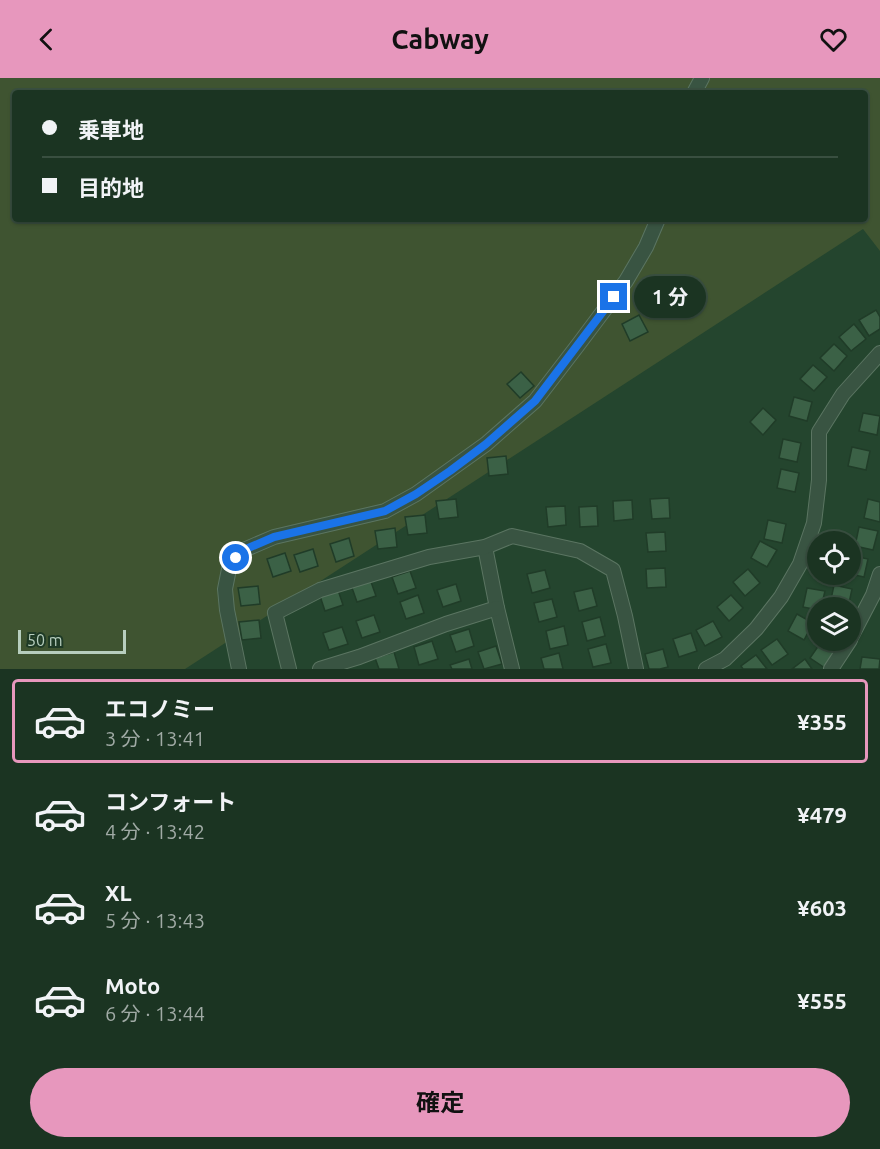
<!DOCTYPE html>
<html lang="ja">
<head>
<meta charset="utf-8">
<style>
  body { margin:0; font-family:Ubuntu,"Noto Sans JP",sans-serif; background:#243c2a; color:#f1f3f6; height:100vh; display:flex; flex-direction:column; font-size:22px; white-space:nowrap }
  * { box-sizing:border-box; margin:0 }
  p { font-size:20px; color:#a0aaa5 }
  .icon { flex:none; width:33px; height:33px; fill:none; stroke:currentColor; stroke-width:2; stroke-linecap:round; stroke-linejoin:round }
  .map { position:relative; height:591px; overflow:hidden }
  .details { display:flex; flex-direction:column; background:#1b3422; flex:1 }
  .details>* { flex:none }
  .hud { position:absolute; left:12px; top:12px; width:856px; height:132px; border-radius:6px; box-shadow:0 2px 4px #0004,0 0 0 2px #394f40; display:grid; align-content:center; height:132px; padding:0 30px; background:#1b3422 }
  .tools { position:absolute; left:807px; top:453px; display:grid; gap:12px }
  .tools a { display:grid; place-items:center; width:54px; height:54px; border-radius:50%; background:#1b3422; box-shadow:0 2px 4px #0004,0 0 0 2px #394f40; font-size:30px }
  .scale { position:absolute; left:18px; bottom:15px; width:108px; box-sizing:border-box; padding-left:6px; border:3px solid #b7cebe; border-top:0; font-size:16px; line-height:21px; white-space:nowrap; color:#b7cebe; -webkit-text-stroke:4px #1e3a26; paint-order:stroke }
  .end { position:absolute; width:27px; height:27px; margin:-14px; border:8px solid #1a73e8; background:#fff; box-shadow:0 0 0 3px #fff }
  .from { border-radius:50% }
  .bubble { position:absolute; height:42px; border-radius:21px; background:#1b3422; box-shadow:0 2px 4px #0004,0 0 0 2px #394f40; font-size:20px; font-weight:700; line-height:42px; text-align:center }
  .hud b { display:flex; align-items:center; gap:21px; height:57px; font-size:22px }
  .hud b+b { border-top:2px solid #394f40 }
  .hud i { width:15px; height:15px; background:#f1f3f6 }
  ul { padding:10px 0 0; list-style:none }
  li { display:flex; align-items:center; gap:18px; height:84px; margin:0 12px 9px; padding:0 18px; border:3px solid transparent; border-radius:6px }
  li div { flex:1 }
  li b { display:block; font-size:22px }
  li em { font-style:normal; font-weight:700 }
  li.current { border-color:#e797bd }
  li>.icon { width:54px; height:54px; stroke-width:1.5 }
  .action { display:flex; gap:12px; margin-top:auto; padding:12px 30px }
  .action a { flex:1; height:69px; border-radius:36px; background:#e797bd; color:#111; font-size:24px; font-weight:700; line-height:69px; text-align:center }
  header { display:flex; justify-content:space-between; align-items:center; height:78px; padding:0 30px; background:#e797bd; color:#111; font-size:27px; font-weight:700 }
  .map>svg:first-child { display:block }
  .green { fill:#3f5431; fill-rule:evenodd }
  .building { fill:#3b6146; stroke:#203c28; stroke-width:1.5 }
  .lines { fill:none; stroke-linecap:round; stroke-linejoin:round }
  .street-casing { stroke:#5b7562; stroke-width:16 }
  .street { stroke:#395442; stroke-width:14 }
  .route { stroke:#1a73e8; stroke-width:8 }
</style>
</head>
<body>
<header><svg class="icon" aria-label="back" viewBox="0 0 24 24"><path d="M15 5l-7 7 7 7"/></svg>Cabway<svg class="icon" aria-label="heart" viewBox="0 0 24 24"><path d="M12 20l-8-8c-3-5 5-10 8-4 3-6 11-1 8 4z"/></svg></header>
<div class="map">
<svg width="880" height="591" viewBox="0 0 880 591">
  <rect width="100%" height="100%" fill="#24452e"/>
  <!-- green -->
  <path class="green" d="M0,0H880V173L863,151L185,591H0ZM15,15H866V141H15Z"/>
  <!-- building -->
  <g class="building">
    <polygon points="876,232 880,239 880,251 869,258 859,242"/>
    <polygon points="639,237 648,254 630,263 622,246"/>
    <polygon points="854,246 866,261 851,273 839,259"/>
    <polygon points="834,266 847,278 834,293 820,280"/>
    <polygon points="813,287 827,299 814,313 800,301"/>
    <polygon points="521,294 534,308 520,320 507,306"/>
    <polygon points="794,319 812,324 807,343 789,338"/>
    <polygon points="763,330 776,342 763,357 750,344"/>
    <polygon points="863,335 880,338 877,357 859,353"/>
    <polygon points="783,361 801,365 797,384 779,380"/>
    <polygon points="852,369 870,373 866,392 848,388"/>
    <polygon points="506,378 508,396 489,398 487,380"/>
    <polygon points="781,391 799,395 795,414 777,410"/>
    <polygon points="669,420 670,440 652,441 650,421"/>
    <polygon points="456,421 458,439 439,441 436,423"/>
    <polygon points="868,421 880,424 880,444 864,440"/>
    <polygon points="632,422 633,441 614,443 613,423"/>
    <polygon points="565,428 566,447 548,449 546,429"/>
    <polygon points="597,428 598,448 580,449 579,429"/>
    <polygon points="425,437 427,455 408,457 405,439"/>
    <polygon points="768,442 786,446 782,465 764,461"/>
    <polygon points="859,449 878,453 873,472 855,468"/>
    <polygon points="395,450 397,469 378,471 375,453"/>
    <polygon points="665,454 666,473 648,474 646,455"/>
    <polygon points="349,460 354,478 336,484 330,466"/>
    <polygon points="760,463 777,472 767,489 751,480"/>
    <polygon points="313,471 318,488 300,494 294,477"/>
    <polygon points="285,475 291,493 273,499 267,481"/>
    <polygon points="850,477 868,481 864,499 850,496"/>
    <polygon points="665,490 666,509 647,510 646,491"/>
    <polygon points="748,491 760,505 745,518 733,504"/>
    <polygon points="545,492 550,510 532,515 527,496"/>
    <polygon points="410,493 416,510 398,516 392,499"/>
    <polygon points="370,501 376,518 357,524 351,507"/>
    <polygon points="456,506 461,523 443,529 437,512"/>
    <polygon points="834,507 852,511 848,530 830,526"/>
    <polygon points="258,508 260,526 241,528 238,510"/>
    <polygon points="337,509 343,527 325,533 319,515"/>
    <polygon points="592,510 597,528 579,533 574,514"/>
    <polygon points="807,510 825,513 821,530 818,530 818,532 803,529"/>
    <polygon points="418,517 424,535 406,541 400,524"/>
    <polygon points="731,517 743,530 729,543 717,529"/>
    <polygon points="552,521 557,539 539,544 534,525"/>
    <polygon points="797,536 813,545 804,562 788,553"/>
    <polygon points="374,537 380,554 362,560 356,543"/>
    <polygon points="600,539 605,558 587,563 582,544"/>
    <polygon points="259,542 261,560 242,562 239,544"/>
    <polygon points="713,543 722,559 705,568 696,552"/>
    <polygon points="564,548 568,567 550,571 546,553"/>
    <polygon points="342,549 348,566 329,572 323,555"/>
    <polygon points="469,551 474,568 456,574 450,557"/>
    <polygon points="691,555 697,573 679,579 673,561"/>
    <polygon points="777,561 788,576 772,587 761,572"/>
    <polygon points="432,563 438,581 419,587 414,569"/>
    <polygon points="821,564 836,574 825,590 810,580"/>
    <polygon points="606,566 611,585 593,589 588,571"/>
    <polygon points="496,568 502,586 484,591 478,574"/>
    <polygon points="663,571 668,589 660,591 649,591 645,576"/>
    <polygon points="394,574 399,591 379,591 375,580"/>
    <polygon points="559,575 563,591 544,591 541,580"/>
    <polygon points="756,577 767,591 743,591 741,588"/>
    <polygon points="862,579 880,581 879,591 860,591"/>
    <polygon points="469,581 472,591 452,591 450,587"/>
    <polygon points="805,581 812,591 792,591"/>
  </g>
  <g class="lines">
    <!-- street casing -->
    <g class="street-casing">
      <g id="street">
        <polyline points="694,15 702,0"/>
        <polyline points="485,469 497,530 512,591"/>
        <polyline points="850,561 873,517 880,496"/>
        <polyline points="239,591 227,532 225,511 229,491 236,480 246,471 274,459 385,433 416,416 486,366 535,323 578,267 626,203 646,169 658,141"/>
        <polyline points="289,591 275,535 320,512 429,479 485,469 512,458 580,473 613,492 625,538 636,591"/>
        <polyline points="320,591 359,579 446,546 497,530"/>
        <polyline points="706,591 725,581 756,551 781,519 800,486 814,445 819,402 819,354 843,316 880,275"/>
        <polyline points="831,591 850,562"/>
      </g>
    </g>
    <!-- street -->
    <use href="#street" class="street"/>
  </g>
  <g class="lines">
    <!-- route -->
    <polyline class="route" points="236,480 246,471 274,459 385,433 416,416 450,393 486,366 535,323 614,219"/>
  </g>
</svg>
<div class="tools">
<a><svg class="icon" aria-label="locate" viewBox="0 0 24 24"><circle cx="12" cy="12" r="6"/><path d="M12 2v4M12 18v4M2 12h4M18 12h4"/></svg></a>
<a><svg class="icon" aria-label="layers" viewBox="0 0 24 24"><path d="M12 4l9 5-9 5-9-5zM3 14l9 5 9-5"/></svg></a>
</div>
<div class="scale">50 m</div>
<i class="end from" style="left:236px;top:480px"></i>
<i class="end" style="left:614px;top:219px"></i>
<div class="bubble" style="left:634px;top:198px;width:72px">1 分</div>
<div class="hud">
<b><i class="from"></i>乗車地</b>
<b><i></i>目的地</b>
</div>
</div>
<section class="details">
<ul>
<li class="current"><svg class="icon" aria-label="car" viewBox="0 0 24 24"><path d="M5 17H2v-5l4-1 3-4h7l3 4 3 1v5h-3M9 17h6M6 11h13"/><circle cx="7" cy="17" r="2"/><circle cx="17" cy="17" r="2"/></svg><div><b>エコノミー</b><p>3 分 · 13:41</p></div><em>¥355</em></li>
<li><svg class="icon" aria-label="car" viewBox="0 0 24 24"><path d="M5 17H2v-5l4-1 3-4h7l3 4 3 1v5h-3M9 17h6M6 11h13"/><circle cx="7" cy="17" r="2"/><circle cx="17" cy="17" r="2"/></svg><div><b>コンフォート</b><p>4 分 · 13:42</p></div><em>¥479</em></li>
<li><svg class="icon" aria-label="car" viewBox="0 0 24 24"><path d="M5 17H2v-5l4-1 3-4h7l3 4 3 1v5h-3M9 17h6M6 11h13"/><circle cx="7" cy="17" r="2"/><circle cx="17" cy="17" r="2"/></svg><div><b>XL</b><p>5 分 · 13:43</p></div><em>¥603</em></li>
<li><svg class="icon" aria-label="car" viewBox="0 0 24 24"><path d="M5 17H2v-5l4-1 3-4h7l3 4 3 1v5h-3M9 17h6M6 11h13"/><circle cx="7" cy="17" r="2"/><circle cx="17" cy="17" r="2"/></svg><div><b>Moto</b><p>6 分 · 13:44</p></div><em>¥555</em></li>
</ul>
<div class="action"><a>確定</a></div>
</section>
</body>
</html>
